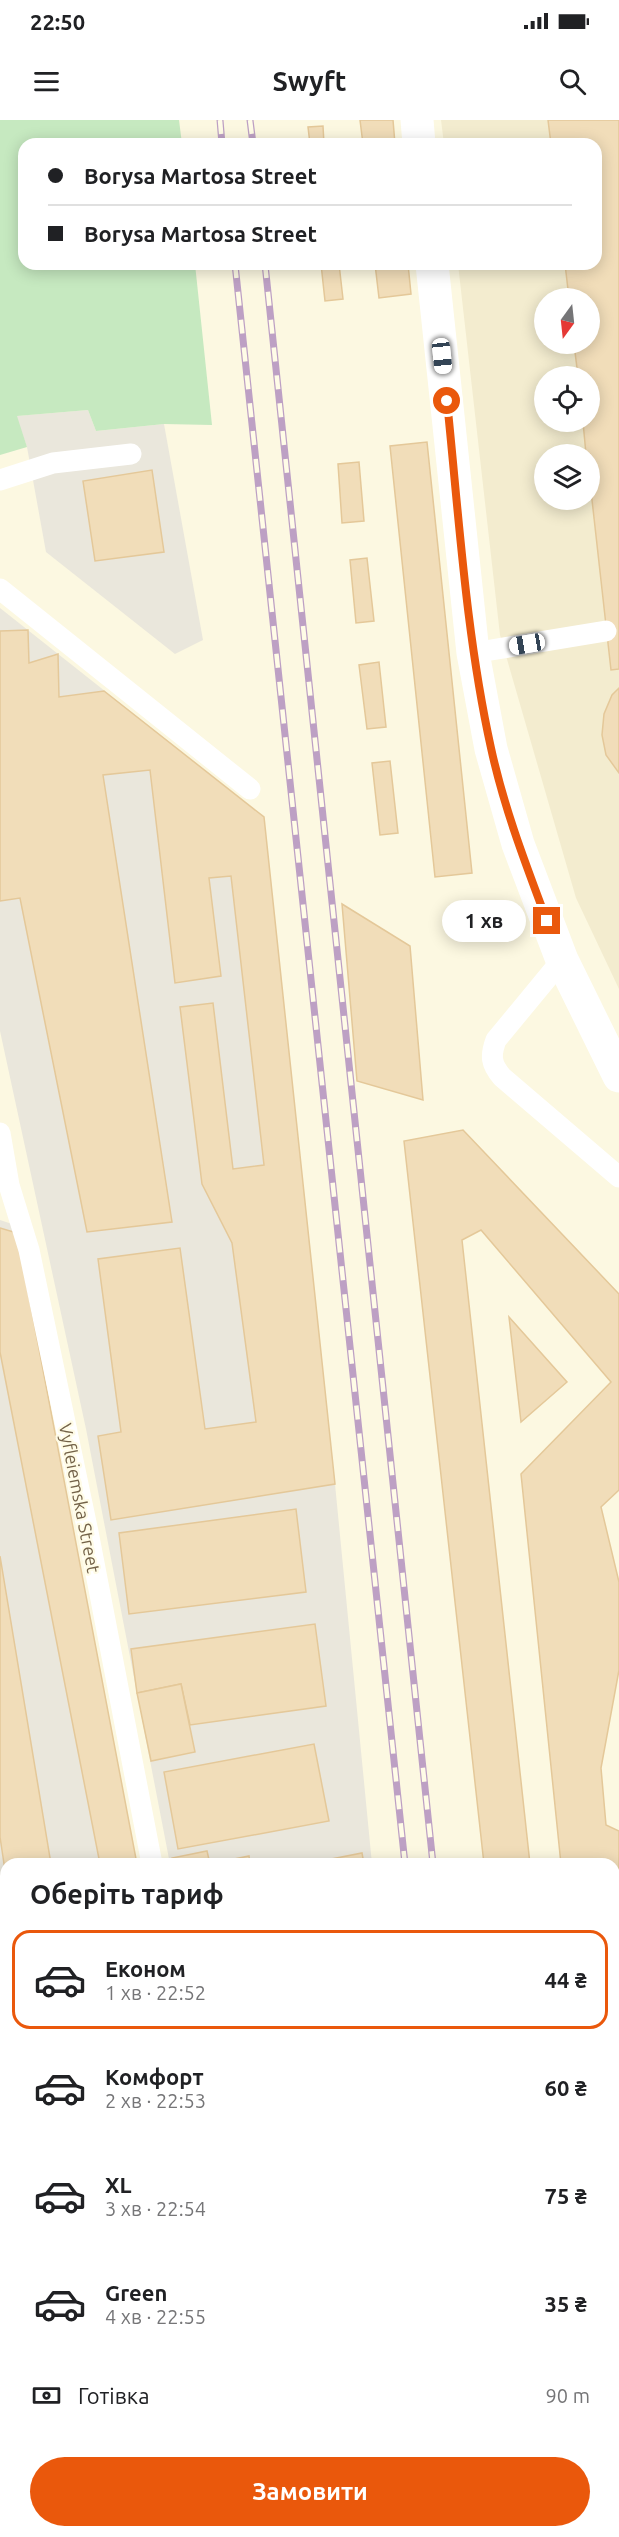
<!DOCTYPE html>
<html lang="uk">
<head>
<meta charset="utf-8">
<style>
  body { margin:0; font-family:Ubuntu,sans-serif; background:#f2f2f2; color:#202124; height:100vh; display:flex; flex-direction:column; font-size:22px; white-space:nowrap }
  * { box-sizing:border-box; margin:0 }
  p { font-size:20px; color:#757577 }
  .icon { flex:none; width:33px; height:33px; fill:none; stroke:currentColor; stroke-width:2; stroke-linecap:round; stroke-linejoin:round }
  .map { position:relative; flex:1; overflow:hidden }
  .details { position:absolute; left:0px; top:1738px; width:620px; height:680px; display:flex; flex-direction:column; background:#fff; border-radius:18px 18px 0 0; box-shadow:0 3px 15px #0003 }
  .details>* { flex:none }
  .top-card { position:absolute; left:18px; top:18px; width:584px; height:132px; border-radius:18px; box-shadow:0 3px 15px #0003; display:grid; align-content:center; height:132px; padding:0 30px; background:#fff }
  .needle { width:39px; rotate:195deg }
  .buttons { position:absolute; left:534px; top:168px; display:grid; gap:12px }
  .buttons a { display:grid; place-items:center; width:66px; height:66px; border-radius:50%; background:#fff; box-shadow:0 3px 15px #0003; font-size:30px }
  .end { position:absolute; width:27px; height:27px; margin:-14px; border:8px solid #ea580c; background:#fff; box-shadow:0 0 0 3px #fff }
  .from { border-radius:50% }
  .bubble { position:absolute; height:42px; border-radius:21px; background:#fff; box-shadow:0 3px 15px #0003; font-size:20px; font-weight:700; line-height:42px; text-align:center }
  .car { position:absolute; width:18px; height:36px; margin:-18px -9px; border-radius:8px; box-shadow:0 0 4px 2px #0007; background:linear-gradient(#fff 24%,#345 0 40%,#fff 0 76%,#345 0 86%,#fff 0) }
  .top-card b { display:flex; align-items:center; gap:21px; height:57px; font-size:22px }
  .top-card b+b { border-top:2px solid #e0e0e0 }
  .top-card i { width:15px; height:15px; background:#202124 }
  ul { padding:0; list-style:none }
  li { display:flex; align-items:center; gap:18px; height:99px; margin:0 12px 9px; padding:0 18px; border:3px solid transparent; border-radius:18px }
  li div { flex:1 }
  li b { display:block; font-size:22px }
  li em { font-style:normal; font-weight:700 }
  li.active { border-color:#ea580c }
  li>.icon { width:54px; height:54px; stroke-width:1.5 }
  h2 { padding:0 30px; font-size:27px; line-height:72px }
  .pay { display:flex; align-items:center; gap:15px; height:66px; padding:0 30px; font-size:22px }
  .pay p { margin-inline-start:auto }
  .action { display:flex; gap:12px; margin-top:auto; padding:12px 30px }
  .action a { flex:1; height:69px; border-radius:36px; background:#ea580c; color:#fff; font-size:24px; font-weight:700; line-height:69px; text-align:center }
  .status { display:flex; justify-content:space-between; align-items:center; height:42px; padding:0 30px; background:#fff; direction:ltr }
  .status svg { height:16px; fill:currentColor }
  header { display:flex; justify-content:space-between; align-items:center; height:78px; padding:0 30px; background:#fff; font-size:27px; font-weight:700 }
  .map>svg:first-child { display:block }
  .residential { fill:#f3eccf; fill-rule:evenodd }
  .industrial { fill:#eae7dc }
  .green { fill:#c6e9c0 }
  .building { fill:#f1ddb9; stroke:#e4c899; stroke-width:1.5 }
  .lines { fill:none; stroke-linecap:round; stroke-linejoin:round }
  .lane { stroke:#fff; stroke-width:21 }
  .secondary { stroke:#fff; stroke-width:33 }
  .rail-casing { stroke:#bda0c4; stroke-width:7 }
  .rail { stroke:#fffce7; stroke-width:4.5; stroke-dasharray:14; stroke-linecap:butt }
  .route { stroke:#ea580c; stroke-width:8 }
  .labels { text-anchor:middle; dominant-baseline:central; stroke-width:4.5; stroke-linejoin:round; paint-order:stroke }
  .street-label { font-size:18px; fill:#736248; stroke:#fffce7 }
</style>
</head>
<body>
<div class="status"><b>22:50</b><svg viewBox="0 0 49 12"><path d="M0 12V9h3v3zM5 12V6h3v6zM10 12V3h3v9zM15 12V0h3v12zM26 1h20v11H26zM47 4h2v5h-2z"/></svg></div>
<header><svg class="icon" aria-label="menu" viewBox="0 0 24 24"><path d="M4 6h16M4 12h16M4 18h16"/></svg>Swyft<svg class="icon" aria-label="search" viewBox="0 0 24 24"><circle cx="10" cy="10" r="6"/><path d="M15 15l6 6"/></svg></header>
<div class="map">
<svg width="619" height="2417" viewBox="0 0 619 2417">
  <rect width="100%" height="100%" fill="#fcf8e1"/>
  <!-- residential -->
  <path class="residential" d="M441,0H619V869L576,778L500,515L458,144H596V24H444ZM544,178H590V224H544ZM544,256H590V302H544ZM544,334H590V380H544Z"/>
  <!-- industrial -->
  <g class="industrial">
    <polygon points="88,290 96,311 164,304 203,520 175,534 46,432 27,327 16,296"/>
    <polygon points="0,488 264,697 335,1364 372,1744 170,1744 86,1309 0,911"/>
    <polygon points="0,1100 12,1104 131,1744 6,1744 6,1847 0,1807"/>
    <polygon points="0,1860 6,1903 6,2412 77,2412 78,2417 0,2417"/>
    <polygon points="201,2412 436,2412 436,2417 202,2417"/>
  </g>
  <!-- green -->
  <polygon class="green" points="0,0 179,0 182,24 24,24 24,144 195,144 212,305 164,304 96,311 88,290 17,296 27,327 0,335"/>
  <!-- building -->
  <g class="building">
    <polygon points="360,0 393,0 395,24 363,24"/>
    <polygon points="548,0 619,0 619,549 611,550 590,362 590,334 586,334 583,302 590,302 590,256 578,256 574,224 590,224 590,178 569,178 565,144 596,144 596,24 551,24"/>
    <polygon points="323,6 324,24 310,24 308,7"/>
    <polygon points="321,144 339,144 343,179 325,181"/>
    <polygon points="375,144 408,144 411,174 379,178"/>
    <polygon points="427,322 472,753 435,757 390,326"/>
    <polygon points="359,342 364,401 342,403 338,344"/>
    <polygon points="152,350 164,432 95,441 83,361"/>
    <polygon points="367,438 374,501 356,503 350,440"/>
    <polygon points="28,510 29,543 58,534 59,577 104,571 264,697 335,1364 111,1400 98,1316 121,1312 98,1139 180,1128 205,1309 256,1302 232,1123 202,1064 180,887 213,883 233,1049 264,1045 231,756 209,758 221,856 175,863 150,650 103,655 172,1102 87,1112 20,778 0,781 0,511"/>
    <polygon points="379,542 386,607 367,609 359,545"/>
    <polygon points="619,568 619,653 606,635 602,615 604,594 612,575"/>
    <polygon points="390,641 398,713 380,715 372,643"/>
    <polygon points="342,784 410,826 423,980 357,961"/>
    <polygon points="463,1010 619,1174 619,1370 601,1387 619,1462 619,1550 601,1648 606,1705 619,1711 619,1785 614,1783 614,1744 561,1744 521,1354 611,1262 481,1110 462,1120 530,1744 484,1744 404,1021"/>
    <polygon points="0,1108 17,1113 137,1744 100,1744 0,1232"/>
    <polygon points="509,1197 567,1262 521,1302"/>
    <polygon points="296,1389 306,1472 129,1494 119,1413"/>
    <polygon points="0,1436 51,1744 6,1744 6,1757 0,1717"/>
    <polygon points="315,1504 326,1586 190,1605 181,1564 137,1573 131,1529"/>
    <polygon points="181,1564 195,1632 151,1641 137,1573"/>
    <polygon points="314,1624 329,1701 178,1729 164,1652"/>
    <polygon points="207,1731 210,1744 173,1744 172,1738"/>
    <polygon points="362,1733 364,1744 306,1744"/>
    <polygon points="249,1736 250,1744 210,1744"/>
    <polygon points="614,1818 619,1821 619,1895 614,1893"/>
    <polygon points="614,1938 619,1941 619,2245 614,2198"/>
    <polygon points="162,2412 208,2412 209,2417 163,2417"/>
    <polygon points="262,2412 332,2412 333,2417 263,2417"/>
    <polygon points="557,2412 602,2412 602,2417 558,2417"/>
  </g>
  <g class="lines">
    <!-- lane -->
    <g class="lane">
      <polyline points="0,360 53,343 131,334"/>
      <polyline points="0,469 250,669"/>
      <polyline points="473,533 606,511"/>
      <path d="M562,840L496,920C490,936 491,944 502,957L619,1057"/>
      <polyline points="0,1013 9,1065 29,1130 88,1412 152,1744"/>
      <polyline points="0,1953 6,1948"/>
      <polyline points="139,2412 140,2417"/>
      <polyline points="243,2412 244,2417"/>
    </g>
    <!-- secondary -->
    <g class="secondary">
      <polyline points="417,0 419,24"/>
      <polyline points="432,144 473,533 491,629 518,724 562,840 619,956"/>
    </g>
    <!-- rail casing -->
    <g class="rail-casing">
      <g id="rail">
        <polyline points="220,0 222,24"/>
        <polyline points="250,0 253,24"/>
        <polyline points="235,144 405,1744"/>
        <polyline points="265,144 433,1744"/>
        <polyline points="469,2412 469,2417"/>
        <polyline points="503,2412 503,2417"/>
      </g>
    </g>
    <!-- rail -->
    <use href="#rail" class="rail"/>
  </g>
  <g class="lines">
    <!-- route -->
    <path class="route" d="M447,281C459,397 466,515 491,628C504,688 526,745 547,801"/>
  </g>
  <g class="labels">
    <!-- street labels -->
    <g class="street-label">
      <text transform="translate(80 1378) rotate(79)">Vyfleiemska Street</text>
    </g>
  </g>
</svg>
<div class="buttons">
<a><svg class="needle" viewBox="-14 -14 28 28"><path d="M0-13l5 13h-10z" fill="#e53935"/><path d="M0 13l5-13h-10z" fill="#757577"/></svg></a>
<a><svg class="icon" aria-label="locate" viewBox="0 0 24 24"><circle cx="12" cy="12" r="6"/><path d="M12 2v4M12 18v4M2 12h4M18 12h4"/></svg></a>
<a><svg class="icon" aria-label="layers" viewBox="0 0 24 24"><path d="M12 4l9 5-9 5-9-5zM3 14l9 5 9-5"/></svg></a>
</div>
<i class="end from" style="left:447px;top:281px"></i>
<i class="end" style="left:547px;top:801px"></i>
<div class="bubble" style="left:442px;top:780px;width:84px">1 хв</div>
<i class="car" style="left:442px;top:236px;rotate:174deg"></i>
<i class="car" style="left:527px;top:524px;rotate:260deg"></i>
<div class="top-card">
<b><i class="from"></i>Borysa Martosa Street</b>
<b><i></i>Borysa Martosa Street</b>
</div>
<section class="details">
<h2>Оберіть тариф</h2>
<ul>
<li class="active"><svg class="icon" aria-label="car" viewBox="0 0 24 24"><path d="M5 17H2v-5l4-1 3-4h7l3 4 3 1v5h-3M9 17h6M6 11h13"/><circle cx="7" cy="17" r="2"/><circle cx="17" cy="17" r="2"/></svg><div><b>Економ</b><p>1 хв · 22:52</p></div><em>44 ₴</em></li>
<li><svg class="icon" aria-label="car" viewBox="0 0 24 24"><path d="M5 17H2v-5l4-1 3-4h7l3 4 3 1v5h-3M9 17h6M6 11h13"/><circle cx="7" cy="17" r="2"/><circle cx="17" cy="17" r="2"/></svg><div><b>Комфорт</b><p>2 хв · 22:53</p></div><em>60 ₴</em></li>
<li><svg class="icon" aria-label="car" viewBox="0 0 24 24"><path d="M5 17H2v-5l4-1 3-4h7l3 4 3 1v5h-3M9 17h6M6 11h13"/><circle cx="7" cy="17" r="2"/><circle cx="17" cy="17" r="2"/></svg><div><b>XL</b><p>3 хв · 22:54</p></div><em>75 ₴</em></li>
<li><svg class="icon" aria-label="car" viewBox="0 0 24 24"><path d="M5 17H2v-5l4-1 3-4h7l3 4 3 1v5h-3M9 17h6M6 11h13"/><circle cx="7" cy="17" r="2"/><circle cx="17" cy="17" r="2"/></svg><div><b>Green</b><p>4 хв · 22:55</p></div><em>35 ₴</em></li>
</ul>
<div class="pay"><svg class="icon" aria-label="cash" viewBox="0 0 24 24"><path d="M3 7h18v10H3z"/><circle cx="12" cy="12" r="2"/></svg>Готівка<p>90 m</p></div>
<div class="action"><a>Замовити</a></div>
</section>
</div>
</body>
</html>
